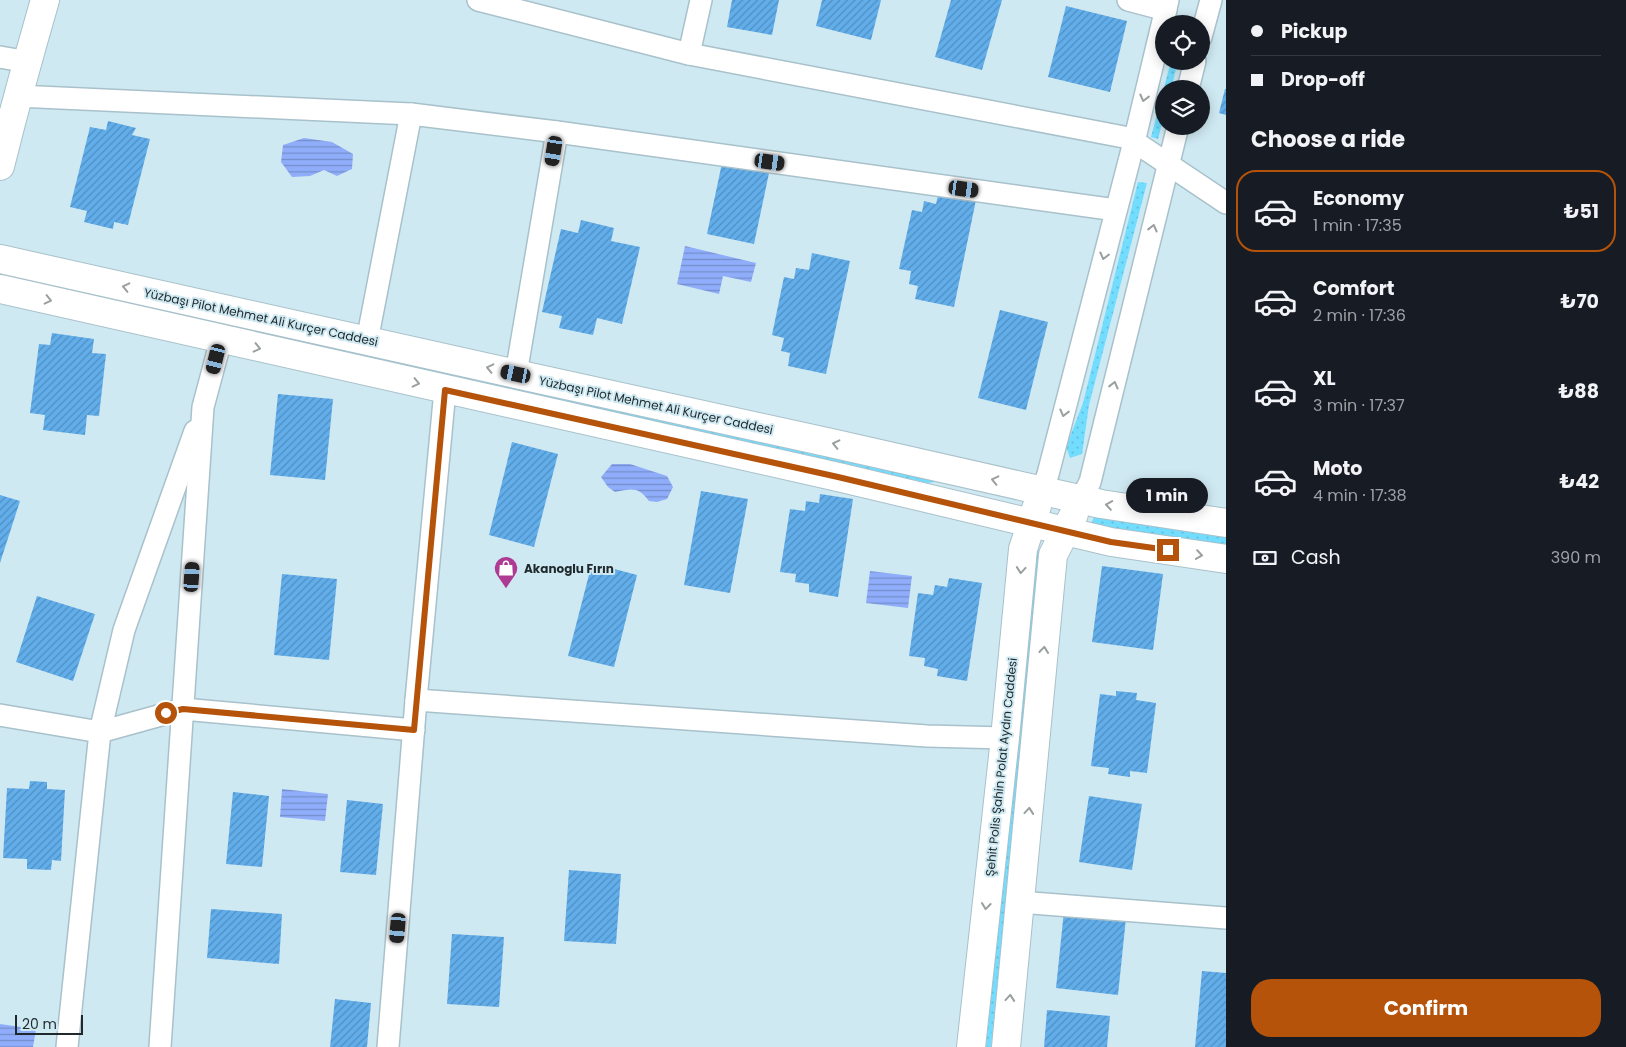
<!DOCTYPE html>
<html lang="en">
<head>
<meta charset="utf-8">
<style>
  body { margin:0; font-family:Poppins,sans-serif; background:#20242c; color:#f1f3f6; height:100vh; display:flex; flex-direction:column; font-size:19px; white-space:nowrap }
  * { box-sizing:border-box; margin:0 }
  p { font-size:16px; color:#9ea1a6 }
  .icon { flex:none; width:28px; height:28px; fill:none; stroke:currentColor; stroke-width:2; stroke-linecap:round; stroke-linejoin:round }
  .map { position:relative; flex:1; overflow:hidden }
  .details { display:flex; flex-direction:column; background:#171b24; width:400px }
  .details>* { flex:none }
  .guide { display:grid; align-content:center; height:110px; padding:0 25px; background:#171b24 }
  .tools { position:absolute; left:1155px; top:15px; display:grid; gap:10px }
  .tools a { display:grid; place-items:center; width:55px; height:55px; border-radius:50%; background:#171b24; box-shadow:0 2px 12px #0003; font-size:25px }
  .scale { position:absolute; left:15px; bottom:12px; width:68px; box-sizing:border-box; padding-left:5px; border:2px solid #1f292c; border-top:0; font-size:14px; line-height:18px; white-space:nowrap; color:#1f292c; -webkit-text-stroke:4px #cfe9f2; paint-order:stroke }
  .end { position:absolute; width:22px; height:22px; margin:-11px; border:6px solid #b45309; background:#fff; box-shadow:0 0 0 2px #fff }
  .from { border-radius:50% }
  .bubble { position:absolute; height:35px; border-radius:18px; background:#171b24; box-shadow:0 2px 12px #0003; font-size:16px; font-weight:700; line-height:35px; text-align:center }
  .car { position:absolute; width:15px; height:30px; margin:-15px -8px; border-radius:6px; box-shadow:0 0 4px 1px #0007; background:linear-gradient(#222 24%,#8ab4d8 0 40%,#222 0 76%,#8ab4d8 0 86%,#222 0) }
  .guide b { display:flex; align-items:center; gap:18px; height:48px; font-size:19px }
  .guide b+b { border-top:1px solid #363941 }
  .guide i { width:12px; height:12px; background:#f1f3f6 }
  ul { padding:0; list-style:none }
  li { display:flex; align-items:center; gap:15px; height:82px; margin:0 10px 8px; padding:0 15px; border:2px solid transparent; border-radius:20px }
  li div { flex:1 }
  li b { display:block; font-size:19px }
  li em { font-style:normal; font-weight:700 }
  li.on { border-color:#b45309 }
  li>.icon { width:45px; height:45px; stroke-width:1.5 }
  h2 { padding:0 25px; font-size:22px; line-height:60px }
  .pay { display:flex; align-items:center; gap:12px; height:55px; padding:0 25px; font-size:19px }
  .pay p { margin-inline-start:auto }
  .action { display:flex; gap:10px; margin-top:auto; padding:10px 25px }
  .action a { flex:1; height:58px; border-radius:20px; background:#b45309; color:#fff; font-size:20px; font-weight:700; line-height:58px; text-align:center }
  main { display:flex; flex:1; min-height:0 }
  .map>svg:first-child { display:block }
  .grass { fill:url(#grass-dots) }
  .water { fill:url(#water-rules) }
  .building { fill:url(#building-hatch) }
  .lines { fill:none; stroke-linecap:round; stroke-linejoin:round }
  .minor-casing { stroke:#a8c1ca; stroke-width:24 }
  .secondary-casing { stroke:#a8c1ca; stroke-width:30 }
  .minor { stroke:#fff; stroke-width:21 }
  .secondary { stroke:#fff; stroke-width:28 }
  .oneway { stroke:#9a9fa0 }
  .route { stroke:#b45309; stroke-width:6 }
  .labels { text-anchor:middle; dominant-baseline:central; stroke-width:4; stroke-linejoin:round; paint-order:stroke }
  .street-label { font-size:12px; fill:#1f292c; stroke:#cfe9f2 }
  .poi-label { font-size:12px; font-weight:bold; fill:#1f292c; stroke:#cfe9f2; text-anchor:start }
</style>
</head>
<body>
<main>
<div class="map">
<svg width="1226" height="1047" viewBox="0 0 1226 1047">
  <defs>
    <pattern id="grass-dots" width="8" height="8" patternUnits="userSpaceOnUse" patternTransform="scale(1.25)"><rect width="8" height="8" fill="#72ddfe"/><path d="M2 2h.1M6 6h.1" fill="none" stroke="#62beda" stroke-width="1.8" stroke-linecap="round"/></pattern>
    <pattern id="water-rules" width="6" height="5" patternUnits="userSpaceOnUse" patternTransform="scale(1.25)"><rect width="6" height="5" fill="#8fadfa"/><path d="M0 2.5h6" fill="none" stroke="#748dcb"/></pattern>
    <pattern id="building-hatch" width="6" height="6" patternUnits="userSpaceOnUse" patternTransform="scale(1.25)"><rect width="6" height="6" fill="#62aeeb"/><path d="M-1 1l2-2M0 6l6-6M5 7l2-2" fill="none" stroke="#508ebf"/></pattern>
  </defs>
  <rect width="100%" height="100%" fill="#cfe9f2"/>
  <!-- grass -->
  <g class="grass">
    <polygon points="1171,61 1178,61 1171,89 1164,89 1164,116 1158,139 1151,137"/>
    <polygon points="1138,182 1147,183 1089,405 1082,454 1070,458 1066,447 1083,403"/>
    <polygon points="2,271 939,481 928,483 242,332 0,277"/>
    <polygon points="1094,516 1226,537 1226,546 1091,525"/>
    <polygon points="1035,551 1042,551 991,1047 986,1047"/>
  </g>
  <!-- water -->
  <g class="water">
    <polygon points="304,138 332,142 353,154 352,169 337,176 324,170 310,176 292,177 281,162 283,145"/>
    <polygon points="685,246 756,263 751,282 723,276 719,294 677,284"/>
    <path d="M612,464H630L667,476L673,487L667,499L657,502L649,501C638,486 632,489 615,492L608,487L601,477Z"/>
    <polygon points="870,571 912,576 908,608 866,603"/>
    <polygon points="282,789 328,794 325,821 280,817"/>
    <polygon points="0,1024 36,1029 33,1047 0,1047"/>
  </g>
  <!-- building -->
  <g class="building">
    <polygon points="732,0 779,0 772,35 727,27"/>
    <polygon points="822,0 881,0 871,40 816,26"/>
    <polygon points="951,0 1002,0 982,70 935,57"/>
    <polygon points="1066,6 1127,21 1110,92 1048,77"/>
    <polygon points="1225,89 1226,89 1226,115 1219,113"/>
    <polygon points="108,121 136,128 132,135 150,139 128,225 114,222 113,229 84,222 87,211 70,207 90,127 106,130"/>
    <polygon points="722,163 769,173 754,244 707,234"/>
    <polygon points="940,187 977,195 954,307 915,299 918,286 909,284 911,271 899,269 912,210 922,212 924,201 936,204"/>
    <polygon points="581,220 614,228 611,241 640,247 622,324 597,318 593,335 559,328 562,316 542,312 561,229 578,233"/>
    <polygon points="812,253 850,261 826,374 788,366 790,353 781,351 784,338 772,335 784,277 794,279 796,268 809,270"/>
    <polygon points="1000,310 1048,322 1026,410 978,398"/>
    <polygon points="52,333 94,339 92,353 106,354 99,416 87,415 85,435 43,430 45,415 30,413 39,344 50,345"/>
    <polygon points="278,394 333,399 325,480 270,475"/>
    <polygon points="512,442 558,454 534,547 489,535"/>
    <polygon points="701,491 748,499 730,593 684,585"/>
    <polygon points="820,494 853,499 838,597 809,592 809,584 795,582 796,574 780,572 790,509 805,511 806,501 819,503"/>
    <polygon points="0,495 20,501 0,563"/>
    <polygon points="592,563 637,575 614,667 568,656"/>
    <polygon points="1102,566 1163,574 1153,650 1092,642"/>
    <polygon points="282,574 337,579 329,660 274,655"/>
    <polygon points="949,578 982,583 967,681 937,676 938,669 924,666 925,658 909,656 918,593 933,595 935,585 947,587"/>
    <polygon points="37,596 95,614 73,681 16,662"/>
    <polygon points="1116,691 1137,693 1136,700 1156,703 1147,773 1130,771 1130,777 1108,774 1109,768 1091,766 1100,694 1116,696"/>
    <polygon points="30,781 47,782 47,789 65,790 61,861 52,860 51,870 27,869 27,859 3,858 7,788 29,789"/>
    <polygon points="233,792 269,796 262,867 226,864"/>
    <polygon points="1089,796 1142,804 1132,870 1079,862"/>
    <polygon points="347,800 383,804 376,875 340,872"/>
    <polygon points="569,870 621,874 616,944 564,941"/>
    <polygon points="211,909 282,914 279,964 207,958"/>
    <polygon points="1064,911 1126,918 1118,995 1056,988"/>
    <polygon points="452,934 504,937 499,1007 447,1004"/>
    <polygon points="1202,971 1226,973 1226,1047 1195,1047"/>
    <polygon points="335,999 371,1003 367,1047 330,1047"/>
    <polygon points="1047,1010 1110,1016 1107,1047 1044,1047"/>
  </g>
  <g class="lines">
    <!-- minor casing -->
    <g class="minor-casing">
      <g id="minor">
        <polyline points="478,0 689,54 1129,138 1226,203"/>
        <polyline points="1128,0 1166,10"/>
        <polyline points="1201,37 1211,0"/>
        <polyline points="689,54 701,0"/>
        <polyline points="0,57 29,62"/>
        <polyline points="1188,89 1195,61"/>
        <polyline points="17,96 411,114 557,132 1116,210"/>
        <polyline points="367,341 411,114"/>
        <polyline points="516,374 557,132"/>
        <polyline points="1042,491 1048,474 1134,142 1168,0"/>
        <polyline points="1081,499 1090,482 1178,126"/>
        <polyline points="416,700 927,736 1005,738"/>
        <polyline points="0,715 100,732 183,709 414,730"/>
        <polyline points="1019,902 1226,918"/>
        <polyline points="67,1047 100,732 124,630 195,431"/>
        <polyline points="160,1047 203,407 221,340"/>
        <polyline points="388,1047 416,700 445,390"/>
      </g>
    </g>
    <!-- secondary casing -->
    <g class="secondary-casing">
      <g id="secondary">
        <path d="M0,166C14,110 29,55 45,0"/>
        <polyline points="0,259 516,374 831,443 1101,504 1226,523"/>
        <polyline points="0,289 838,477 1111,542 1226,559"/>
        <polyline points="971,1047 1005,738 1023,549 1037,506"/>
        <polyline points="1006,1047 1053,555 1074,514"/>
      </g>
    </g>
    <!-- minor -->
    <use href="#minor" class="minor"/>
    <!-- secondary -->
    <use href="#secondary" class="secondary"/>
  </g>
  <!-- one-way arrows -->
  <defs><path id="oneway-chevron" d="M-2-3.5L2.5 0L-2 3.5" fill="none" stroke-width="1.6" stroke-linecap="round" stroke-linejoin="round" transform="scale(1.25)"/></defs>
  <g class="oneway">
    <use href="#oneway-chevron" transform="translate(1144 98) rotate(104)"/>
    <use href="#oneway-chevron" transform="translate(1153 228) rotate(-76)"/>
    <use href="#oneway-chevron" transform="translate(1104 256) rotate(104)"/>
    <use href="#oneway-chevron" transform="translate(126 287) rotate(-167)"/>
    <use href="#oneway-chevron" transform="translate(48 300) rotate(13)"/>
    <use href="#oneway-chevron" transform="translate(257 348) rotate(13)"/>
    <use href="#oneway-chevron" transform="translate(490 368) rotate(-167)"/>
    <use href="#oneway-chevron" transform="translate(416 383) rotate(13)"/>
    <use href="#oneway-chevron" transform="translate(1114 385) rotate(-76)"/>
    <use href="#oneway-chevron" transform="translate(1064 413) rotate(104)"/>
    <use href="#oneway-chevron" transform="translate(836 444) rotate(-167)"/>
    <use href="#oneway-chevron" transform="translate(995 480) rotate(-167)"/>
    <use href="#oneway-chevron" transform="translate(1109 505) rotate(-171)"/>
    <use href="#oneway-chevron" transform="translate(1199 555) rotate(8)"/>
    <use href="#oneway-chevron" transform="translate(1021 570) rotate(95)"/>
    <use href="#oneway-chevron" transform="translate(1044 650) rotate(-84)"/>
    <use href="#oneway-chevron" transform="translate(1029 811) rotate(-85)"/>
    <use href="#oneway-chevron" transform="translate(986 906) rotate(96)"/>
    <use href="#oneway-chevron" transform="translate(1010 998) rotate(-85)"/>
  </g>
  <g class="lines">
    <!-- route -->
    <polyline class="route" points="166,713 183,709 414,730 445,390 838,477 1111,542 1168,550"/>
  </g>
  <!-- icons -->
  <defs>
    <g id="shop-pin" transform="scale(1.25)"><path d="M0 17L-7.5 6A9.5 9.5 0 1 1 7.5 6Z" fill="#ae3a94" stroke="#cfe9f2"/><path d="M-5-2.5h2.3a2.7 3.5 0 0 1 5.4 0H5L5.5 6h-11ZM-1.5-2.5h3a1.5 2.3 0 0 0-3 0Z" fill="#fff"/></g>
  </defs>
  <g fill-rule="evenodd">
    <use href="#shop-pin" x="506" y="568"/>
  </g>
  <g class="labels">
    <!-- street labels -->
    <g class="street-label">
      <text transform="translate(261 317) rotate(12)">Yüzbaşı Pilot Mehmet Ali Kurçer Caddesi</text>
      <text transform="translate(656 405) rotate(12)">Yüzbaşı Pilot Mehmet Ali Kurçer Caddesi</text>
      <text transform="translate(1001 767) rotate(-84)">Şehit Polis Şahin Polat Aydın Caddesi</text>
    </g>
    <!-- poi labels -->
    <g class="poi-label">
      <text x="524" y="568">Akanoglu Fırın</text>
    </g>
  </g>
</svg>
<div class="tools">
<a><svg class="icon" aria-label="locate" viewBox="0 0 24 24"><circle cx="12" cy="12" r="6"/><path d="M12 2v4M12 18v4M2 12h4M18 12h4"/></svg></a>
<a><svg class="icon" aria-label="layers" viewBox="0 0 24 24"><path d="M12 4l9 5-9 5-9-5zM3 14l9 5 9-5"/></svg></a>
</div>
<div class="scale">20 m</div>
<i class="end from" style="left:166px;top:713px"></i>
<i class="end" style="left:1168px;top:550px"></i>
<div class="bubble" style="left:1126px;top:478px;width:82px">1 min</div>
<i class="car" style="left:554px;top:151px;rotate:189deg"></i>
<i class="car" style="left:770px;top:162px;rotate:98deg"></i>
<i class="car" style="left:964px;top:189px;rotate:98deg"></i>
<i class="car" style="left:216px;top:359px;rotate:194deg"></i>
<i class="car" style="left:516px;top:374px;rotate:282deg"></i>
<i class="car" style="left:192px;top:577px;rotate:4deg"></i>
<i class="car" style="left:398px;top:928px;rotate:185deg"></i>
</div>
<section class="details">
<div class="guide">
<b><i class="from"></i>Pickup</b>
<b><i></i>Drop-off</b>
</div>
<h2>Choose a ride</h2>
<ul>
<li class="on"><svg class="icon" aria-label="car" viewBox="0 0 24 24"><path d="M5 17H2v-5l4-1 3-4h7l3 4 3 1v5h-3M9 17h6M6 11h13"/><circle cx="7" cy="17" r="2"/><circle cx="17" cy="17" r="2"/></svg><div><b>Economy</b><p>1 min · 17:35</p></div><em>₺51</em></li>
<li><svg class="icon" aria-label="car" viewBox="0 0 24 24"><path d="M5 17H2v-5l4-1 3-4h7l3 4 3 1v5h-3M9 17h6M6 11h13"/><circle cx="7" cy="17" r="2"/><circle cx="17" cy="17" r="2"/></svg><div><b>Comfort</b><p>2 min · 17:36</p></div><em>₺70</em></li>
<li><svg class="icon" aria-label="car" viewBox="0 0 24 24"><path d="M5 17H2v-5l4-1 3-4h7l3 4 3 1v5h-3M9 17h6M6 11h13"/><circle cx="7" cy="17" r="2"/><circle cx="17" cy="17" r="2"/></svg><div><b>XL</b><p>3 min · 17:37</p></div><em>₺88</em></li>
<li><svg class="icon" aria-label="car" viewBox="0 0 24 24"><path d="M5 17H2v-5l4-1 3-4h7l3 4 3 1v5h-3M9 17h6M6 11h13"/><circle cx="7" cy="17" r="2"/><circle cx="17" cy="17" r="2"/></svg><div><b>Moto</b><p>4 min · 17:38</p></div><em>₺42</em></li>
</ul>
<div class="pay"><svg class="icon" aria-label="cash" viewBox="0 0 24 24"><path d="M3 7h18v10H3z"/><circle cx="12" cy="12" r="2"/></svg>Cash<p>390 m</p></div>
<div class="action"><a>Confirm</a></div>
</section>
</main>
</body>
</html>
